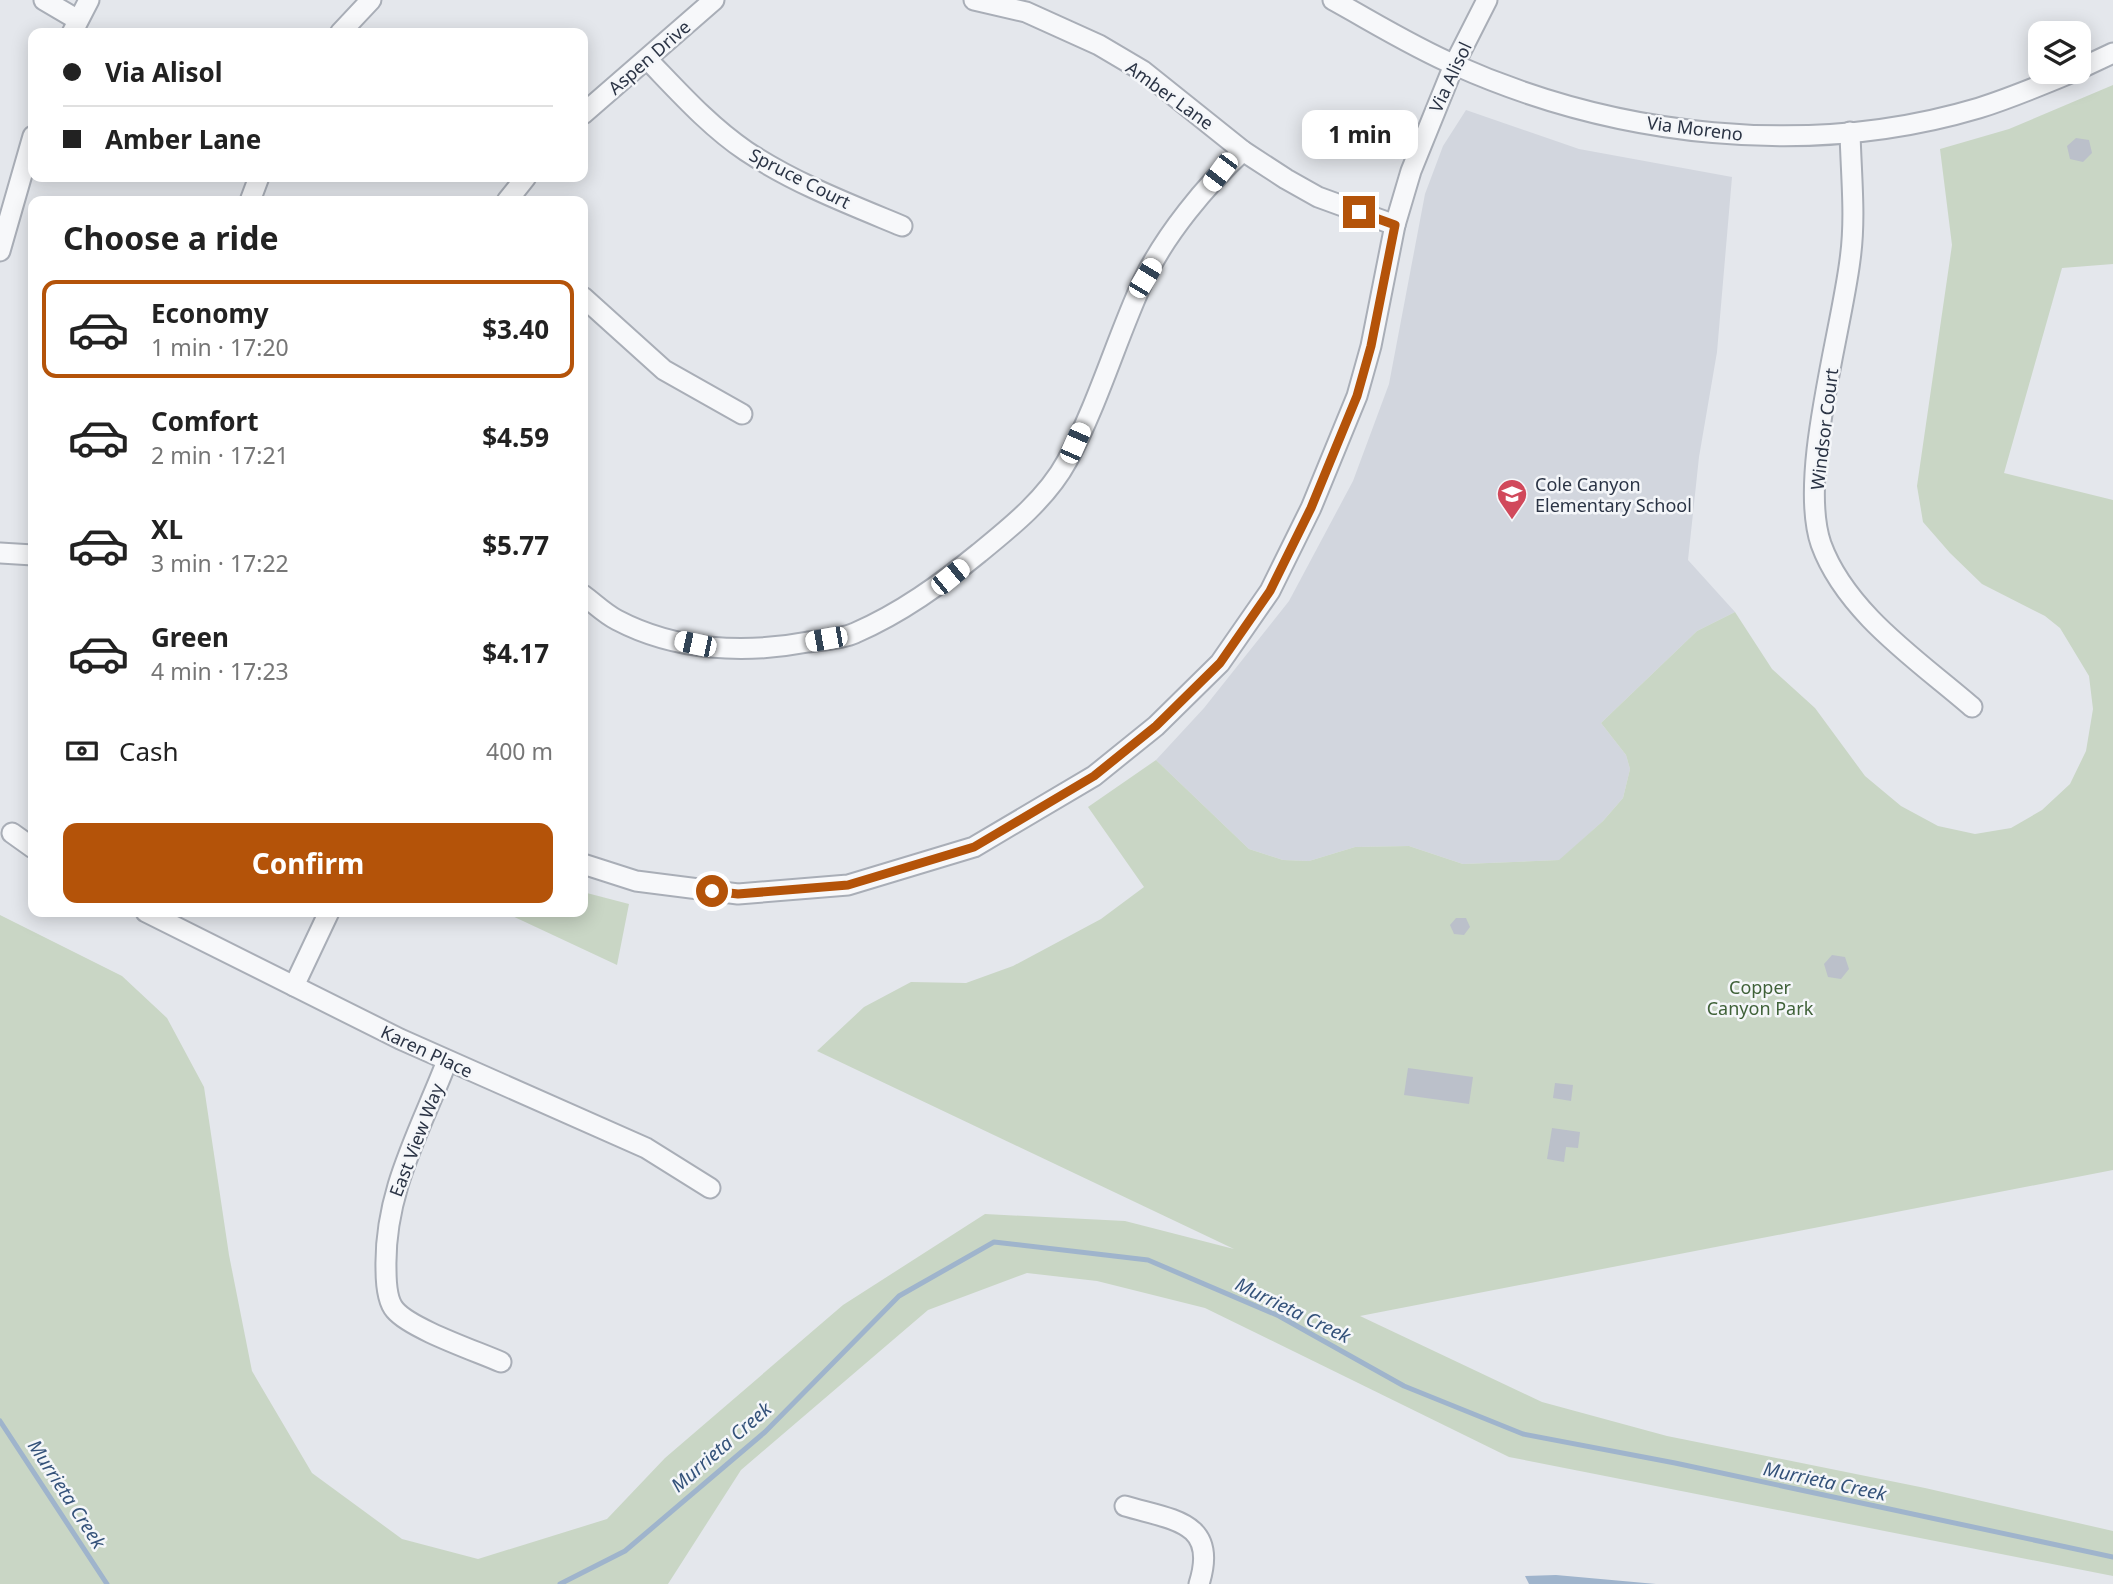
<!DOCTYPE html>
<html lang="en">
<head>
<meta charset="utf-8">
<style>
  body { margin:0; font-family:"Noto Sans",sans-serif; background:#f2f2f2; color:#222; height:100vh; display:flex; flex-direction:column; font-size:26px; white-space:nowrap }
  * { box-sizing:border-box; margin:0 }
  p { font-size:23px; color:#767676 }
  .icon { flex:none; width:38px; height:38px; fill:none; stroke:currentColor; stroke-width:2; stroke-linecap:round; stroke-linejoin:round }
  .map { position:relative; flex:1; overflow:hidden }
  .side { position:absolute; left:28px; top:196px; width:560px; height:721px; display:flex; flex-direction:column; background:#fff; border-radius:14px; box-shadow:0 4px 18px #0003 }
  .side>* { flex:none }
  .banner { position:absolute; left:28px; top:28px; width:560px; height:154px; border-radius:14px; box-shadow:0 4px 18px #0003; display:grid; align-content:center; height:154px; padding:0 35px; background:#fff }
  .buttons { position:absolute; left:2028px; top:21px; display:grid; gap:14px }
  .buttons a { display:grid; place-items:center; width:63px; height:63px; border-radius:14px; background:#fff; box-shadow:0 4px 18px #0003; font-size:35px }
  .end { position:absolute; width:32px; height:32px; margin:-16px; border:9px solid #b45309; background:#fff; box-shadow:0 0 0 4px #fff }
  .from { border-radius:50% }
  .bubble { position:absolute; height:49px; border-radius:14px; background:#fff; box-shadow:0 4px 18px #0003; font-size:23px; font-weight:700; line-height:49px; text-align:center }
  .car { position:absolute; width:21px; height:42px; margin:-21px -10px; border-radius:9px; box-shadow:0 0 5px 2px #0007; background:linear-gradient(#fff 24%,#345 0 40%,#fff 0 76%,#345 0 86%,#fff 0) }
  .banner b { display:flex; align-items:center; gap:24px; height:66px; font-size:26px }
  .banner b+b { border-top:2px solid #e0e0e0 }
  .banner i { width:18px; height:18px; background:#222 }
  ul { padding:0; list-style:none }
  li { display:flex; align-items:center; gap:21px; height:98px; margin:0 14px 10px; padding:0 21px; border:4px solid transparent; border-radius:14px }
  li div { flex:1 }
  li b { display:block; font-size:26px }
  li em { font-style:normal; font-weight:700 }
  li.on { border-color:#b45309 }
  li>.icon { width:63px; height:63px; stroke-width:1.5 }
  h2 { padding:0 35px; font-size:32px; line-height:84px }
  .pay { display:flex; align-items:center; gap:18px; height:77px; padding:0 35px; font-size:26px }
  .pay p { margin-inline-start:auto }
  .button { display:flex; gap:14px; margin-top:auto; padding:14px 35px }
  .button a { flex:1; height:80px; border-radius:14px; background:#b45309; color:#fff; font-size:28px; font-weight:700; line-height:80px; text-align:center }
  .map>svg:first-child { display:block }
  .built { fill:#d2d6de }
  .green { fill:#c9d6c5 }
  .water { fill:#9fb4cc }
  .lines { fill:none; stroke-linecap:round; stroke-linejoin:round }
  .stream { stroke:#9fb4cc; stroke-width:5 }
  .building { fill:#bbc0ca }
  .minor-casing { stroke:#a9aeb7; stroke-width:23 }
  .minor { stroke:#f7f8fa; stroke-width:19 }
  .route { stroke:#b45309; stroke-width:9 }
  .labels { text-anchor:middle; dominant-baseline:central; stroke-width:5; stroke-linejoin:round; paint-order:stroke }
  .street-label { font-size:18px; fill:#2b3445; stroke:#f4f6f9 }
  .poi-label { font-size:18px; fill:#2b3445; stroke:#f4f6f9; text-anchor:start }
  .park-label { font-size:18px; fill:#3f6138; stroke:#f4f6f9 }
  .water-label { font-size:19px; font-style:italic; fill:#34527a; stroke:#f4f6f9 }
</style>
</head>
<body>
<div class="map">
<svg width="2113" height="1584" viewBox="0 0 2113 1584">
  <rect width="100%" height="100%" fill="#e4e7ec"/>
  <!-- built -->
  <polygon class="built" points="1466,110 1579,149 1732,177 1717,352 1699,457 1688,560 1735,612 1697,631 1601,723 1626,755 1630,769 1623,798 1603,821 1560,860 1463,864 1409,846 1355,847 1309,861 1283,860 1249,849 1156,760 1204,708 1289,601 1353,481 1389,384 1425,194 1443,146"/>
  <!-- green -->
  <g class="green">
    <polygon points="2113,85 2113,264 2062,268 2004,473 2113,500 2113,1170 1360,1316 1542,1402 1667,1436 1925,1488 2113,1531 2113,1576 1509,1457 1205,1308 1097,1281 1027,1273 928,1310 741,1470 668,1584 0,1584 0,915 122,976 167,1018 204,1087 229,1255 252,1371 312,1473 402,1539 478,1559 607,1519 665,1458 843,1305 985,1214 1125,1221 1234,1249 817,1051 864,1007 911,982 966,983 1013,966 1101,919 1144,887 1088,807 1156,760 1249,849 1283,860 1309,861 1355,847 1409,846 1463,864 1559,860 1603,821 1623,798 1630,769 1626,755 1601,723 1697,631 1735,612 1772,669 1815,708 1865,776 1901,806 1938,826 1975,834 2011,828 2042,810 2070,784 2086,751 2093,709 2089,676 2060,628 2045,616 1982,584 1950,553 1923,522 1917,486 1952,245 1940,149 2009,129"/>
    <polygon points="583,892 629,904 617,965 504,912 583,912"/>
  </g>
  <!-- water -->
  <polygon class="water" points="1556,1575 1656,1584 1529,1584 1525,1576"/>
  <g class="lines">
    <!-- stream -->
    <g class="stream">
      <polyline points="0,1421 107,1584"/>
      <polyline points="560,1584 625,1551 765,1432 899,1296 994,1242 1148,1260 1279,1316 1404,1386 1523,1434 1675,1463 2113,1557"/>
    </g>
  </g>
  <!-- building -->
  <g class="building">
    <polygon points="2076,138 2089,140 2092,153 2083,162 2070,159 2067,146"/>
    <polygon points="1456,918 1466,918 1470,927 1464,935 1454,934 1450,925"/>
    <polygon points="1832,955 1845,957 1849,969 1841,979 1828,977 1824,964"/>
    <polygon points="1408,1068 1473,1077 1469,1104 1404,1095"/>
    <polygon points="1555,1083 1573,1085 1571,1101 1553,1098"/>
    <polygon points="1552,1128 1580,1132 1578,1148 1566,1147 1564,1162 1547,1159"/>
  </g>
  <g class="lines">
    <!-- minor casing -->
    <g class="minor-casing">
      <g id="minor">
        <polyline points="44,0 78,20"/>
        <polyline points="974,0 1026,12 1099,45 1143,71 1243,151 1286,179 1318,197 1395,225"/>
        <path d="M1333,0C1373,22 1413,47 1455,65C1616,137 1808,159 1979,108C2011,98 2042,85 2073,72"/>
        <polyline points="72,33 89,0"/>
        <polyline points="340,33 371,0"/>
        <path d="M647,59C678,91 709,126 746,151C794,183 849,204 902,226"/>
        <polyline points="2079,69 2113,53"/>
        <polyline points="583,114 714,0"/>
        <path d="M1850,132C1851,175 1856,218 1850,260C1841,334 1798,477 1821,544C1846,613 1919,661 1972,707"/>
        <polyline points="250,201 259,177"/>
        <polyline points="507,201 526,177"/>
        <polyline points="0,251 33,136"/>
        <polyline points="583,297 664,370 742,414"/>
        <polyline points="0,553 33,555"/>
        <path d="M583,595C594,603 605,614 617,620C676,651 745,654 808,642C823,640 842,639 855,633C901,613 941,584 979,553C1011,527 1047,498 1067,461C1098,404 1116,340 1143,281C1165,235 1206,185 1243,151"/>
        <polyline points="12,833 33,848"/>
        <polyline points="583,864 636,881 738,894 848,885 974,847 1094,776 1156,726 1220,663 1270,591 1311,508 1357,396 1371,346 1395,225 1411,171 1454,65 1487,0"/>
        <polyline points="146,912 400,1039 646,1148 710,1188"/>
        <polyline points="294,986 329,912"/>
        <path d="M447,1061C420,1131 384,1192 386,1269C386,1282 387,1301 395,1310C411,1329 476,1351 501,1362"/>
        <path d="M1125,1506C1172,1520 1219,1521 1199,1584"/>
      </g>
    </g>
    <!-- minor -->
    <use href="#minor" class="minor"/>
  </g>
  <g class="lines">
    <!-- route -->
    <polyline class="route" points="712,891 738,894 848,885 974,847 1094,776 1156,726 1220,663 1270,591 1311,508 1357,396 1371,346 1395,225 1359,212"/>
  </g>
  <!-- icons -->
  <defs>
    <g id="school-pin" transform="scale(1.575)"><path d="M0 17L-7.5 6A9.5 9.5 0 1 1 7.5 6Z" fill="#d1495b" stroke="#f4f6f9"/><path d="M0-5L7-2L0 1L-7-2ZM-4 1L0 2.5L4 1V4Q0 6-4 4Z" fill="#fff"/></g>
  </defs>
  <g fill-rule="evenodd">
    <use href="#school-pin" x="1512" y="494"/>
  </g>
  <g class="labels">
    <!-- street labels -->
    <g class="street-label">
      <text transform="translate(649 57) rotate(-41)">Aspen Drive</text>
      <text transform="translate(1450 77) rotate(-65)">Via Alisol</text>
      <text transform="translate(1170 95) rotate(36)">Amber Lane</text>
      <text transform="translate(1695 128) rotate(7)">Via Moreno</text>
      <text transform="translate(800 178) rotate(27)">Spruce Court</text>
      <text transform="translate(1824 429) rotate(-83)">Windsor Court</text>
      <text transform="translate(427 1051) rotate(25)">Karen Place</text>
      <text transform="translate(416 1140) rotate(-69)">East View Way</text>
    </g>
    <!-- poi labels -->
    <g class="poi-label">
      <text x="1535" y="484">Cole Canyon<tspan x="1535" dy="21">Elementary School</tspan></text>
    </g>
    <!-- park labels -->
    <g class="park-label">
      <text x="1760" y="987">Copper<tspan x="1760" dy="21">Canyon Park</tspan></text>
    </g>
    <!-- water labels -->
    <g class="water-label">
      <text transform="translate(1293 1310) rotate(26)">Murrieta Creek</text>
      <text transform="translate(721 1447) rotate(-41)">Murrieta Creek</text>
      <text transform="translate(1825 1481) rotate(12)">Murrieta Creek</text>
      <text transform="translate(67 1494) rotate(57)">Murrieta Creek</text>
    </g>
  </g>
</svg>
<div class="buttons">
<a><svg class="icon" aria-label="layers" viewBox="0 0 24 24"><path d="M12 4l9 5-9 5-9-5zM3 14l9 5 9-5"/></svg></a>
</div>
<i class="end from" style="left:712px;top:891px"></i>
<i class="end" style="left:1359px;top:212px"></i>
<div class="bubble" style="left:1302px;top:110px;width:116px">1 min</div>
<i class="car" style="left:1220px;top:172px;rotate:217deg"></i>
<i class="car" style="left:1145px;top:278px;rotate:31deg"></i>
<i class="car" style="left:1075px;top:443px;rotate:24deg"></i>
<i class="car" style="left:950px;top:577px;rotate:51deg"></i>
<i class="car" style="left:826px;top:639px;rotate:260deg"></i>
<i class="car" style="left:695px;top:644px;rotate:282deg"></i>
<div class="banner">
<b><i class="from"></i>Via Alisol</b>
<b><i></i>Amber Lane</b>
</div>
<section class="side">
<h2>Choose a ride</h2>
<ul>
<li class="on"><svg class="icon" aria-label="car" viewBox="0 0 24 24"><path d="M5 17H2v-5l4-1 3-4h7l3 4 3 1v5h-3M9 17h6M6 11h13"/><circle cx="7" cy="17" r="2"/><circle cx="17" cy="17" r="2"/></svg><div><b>Economy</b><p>1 min · 17:20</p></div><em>$3.40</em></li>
<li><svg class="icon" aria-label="car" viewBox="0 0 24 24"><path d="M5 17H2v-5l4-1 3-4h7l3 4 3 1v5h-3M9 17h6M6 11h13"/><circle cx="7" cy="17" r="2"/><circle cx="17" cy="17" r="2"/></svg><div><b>Comfort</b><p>2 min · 17:21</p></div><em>$4.59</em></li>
<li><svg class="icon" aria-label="car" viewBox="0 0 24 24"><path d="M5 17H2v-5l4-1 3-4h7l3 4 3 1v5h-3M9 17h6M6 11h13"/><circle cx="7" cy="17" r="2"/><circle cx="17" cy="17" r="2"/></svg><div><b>XL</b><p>3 min · 17:22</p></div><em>$5.77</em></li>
<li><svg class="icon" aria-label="car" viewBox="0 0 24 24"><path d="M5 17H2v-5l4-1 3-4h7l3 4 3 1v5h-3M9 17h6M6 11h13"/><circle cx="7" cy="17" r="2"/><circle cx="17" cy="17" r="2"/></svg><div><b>Green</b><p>4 min · 17:23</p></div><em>$4.17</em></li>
</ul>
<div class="pay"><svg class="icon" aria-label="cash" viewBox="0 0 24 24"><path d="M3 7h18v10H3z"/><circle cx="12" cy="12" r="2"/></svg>Cash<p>400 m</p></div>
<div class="button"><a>Confirm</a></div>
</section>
</div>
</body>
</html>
